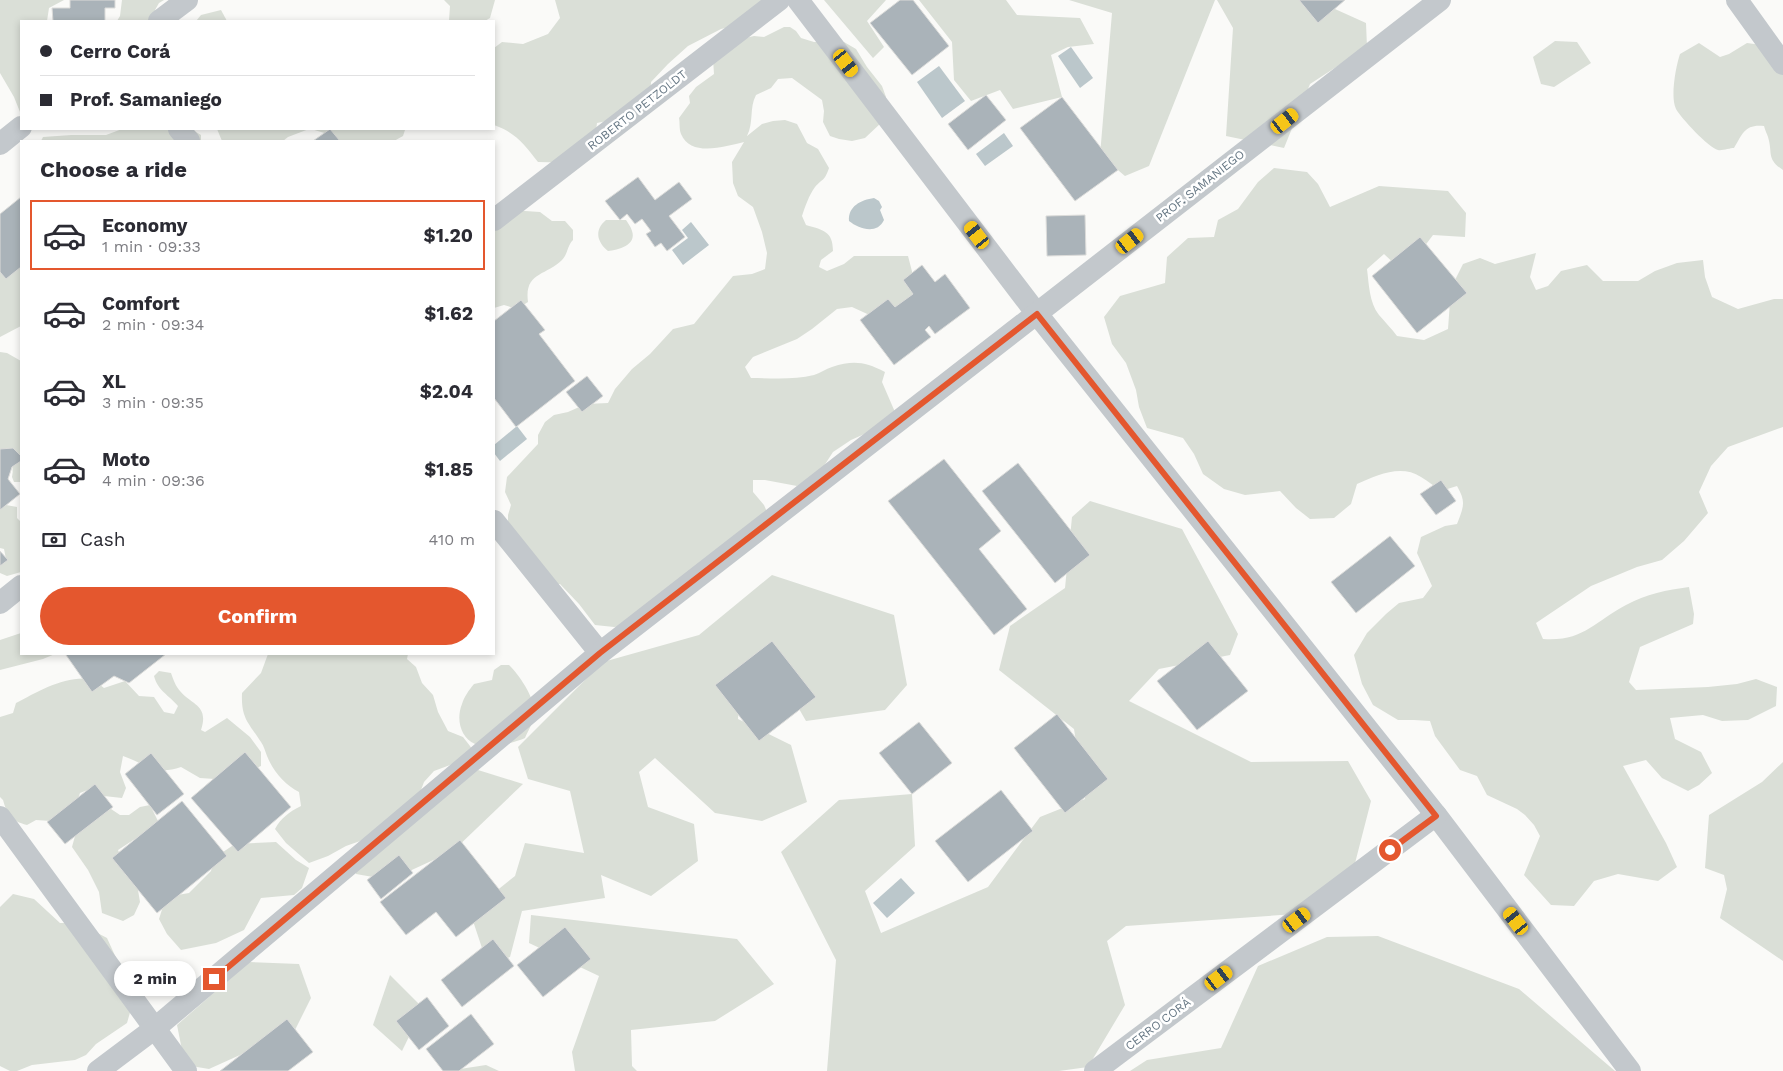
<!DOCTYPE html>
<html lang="en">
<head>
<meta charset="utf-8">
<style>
  body { margin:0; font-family:"Work Sans",sans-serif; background:#f2f2f3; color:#2b2b33; height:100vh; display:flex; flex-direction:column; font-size:19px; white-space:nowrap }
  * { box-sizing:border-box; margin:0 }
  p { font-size:16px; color:#7c7c81 }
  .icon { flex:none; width:28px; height:28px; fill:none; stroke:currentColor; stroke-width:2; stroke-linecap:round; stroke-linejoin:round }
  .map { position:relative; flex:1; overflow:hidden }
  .side { position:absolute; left:20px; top:140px; width:475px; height:515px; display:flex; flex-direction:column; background:#fff; border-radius:0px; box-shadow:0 2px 8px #0003 }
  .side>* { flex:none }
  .top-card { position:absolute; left:20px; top:20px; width:475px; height:110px; border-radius:0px; box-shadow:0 2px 8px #0003; display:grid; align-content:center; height:110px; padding:0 20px; background:#fff }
  .end { position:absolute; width:22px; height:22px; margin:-11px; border:6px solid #e4572e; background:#fff; box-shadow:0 0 0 2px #fff }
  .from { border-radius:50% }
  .bubble { position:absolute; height:35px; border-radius:18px; background:#fff; box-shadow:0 2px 8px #0003; font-size:16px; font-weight:700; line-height:35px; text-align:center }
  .car { position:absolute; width:15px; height:30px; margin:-15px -8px; border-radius:6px; box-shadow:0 0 4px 1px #0007; background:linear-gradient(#f5c518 24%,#345 0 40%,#f5c518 0 76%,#345 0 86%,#f5c518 0) }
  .top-card b { display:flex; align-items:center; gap:18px; height:48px; font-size:19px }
  .top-card b+b { border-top:1px solid #e1e1e2 }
  .top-card i { width:12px; height:12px; background:#2b2b33 }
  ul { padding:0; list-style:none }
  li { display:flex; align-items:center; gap:15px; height:70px; margin:0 10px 8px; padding:0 10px; border:2px solid transparent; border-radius:0px }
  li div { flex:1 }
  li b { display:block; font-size:19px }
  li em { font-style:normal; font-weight:700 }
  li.on { border-color:#e4572e }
  li>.icon { width:45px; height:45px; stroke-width:1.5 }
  h2 { padding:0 20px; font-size:22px; line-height:60px }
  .pay { display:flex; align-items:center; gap:12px; height:55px; padding:0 20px; font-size:19px }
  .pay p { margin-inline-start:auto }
  .primary-button { display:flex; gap:10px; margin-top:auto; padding:10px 20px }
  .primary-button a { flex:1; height:58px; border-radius:30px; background:#e4572e; color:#fff; font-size:20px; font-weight:700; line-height:58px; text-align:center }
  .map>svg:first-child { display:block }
  .green { fill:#dadfd7 }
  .water { fill:#bbc7cb }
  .building { fill:#aab3b9; stroke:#dcdcda }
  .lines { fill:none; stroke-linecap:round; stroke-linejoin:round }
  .minor { stroke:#c3c8cc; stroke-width:22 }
  .route { stroke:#e4572e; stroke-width:6 }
  .labels { text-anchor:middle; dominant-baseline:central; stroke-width:5; stroke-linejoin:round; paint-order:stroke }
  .street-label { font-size:12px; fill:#657683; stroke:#fff }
</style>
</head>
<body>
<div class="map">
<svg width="1783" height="1071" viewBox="0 0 1783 1071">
  <rect width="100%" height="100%" fill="#fafaf8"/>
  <!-- green -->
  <g class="green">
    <polygon points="0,0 64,0 49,8 47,21 21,21 20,112 14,97 0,73"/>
    <polygon points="122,0 164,0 159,3 155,10 160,21 117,21 120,16"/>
    <polygon points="444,0 495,0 490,18 485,21 449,21 450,6"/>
    <path d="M555,0H768L734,26L721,29L688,46L668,64L651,82L650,103L617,119L597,123L595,138L578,163L538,162C525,145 515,132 494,125V48L502,42L523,44L548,34L560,18Z"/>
    <polygon points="824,0 886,0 867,21 884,47 873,58"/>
    <polygon points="919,0 1006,0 1017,15 1080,18 1094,44 1068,47 1051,55 1062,97 1013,109 1000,90 971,101 954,80 952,42"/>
    <polygon points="1069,0 1215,0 1149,166 1125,176 1100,155 1112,13"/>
    <polygon points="1217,0 1315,0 1366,23 1367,47 1310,84 1284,148 1226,136 1233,28"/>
    <polygon points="221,10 227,21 196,21 201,15"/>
    <path d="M784,27H790L796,31L801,38L814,42H844L856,49L867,67L882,86L886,97L882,122L865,138L852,141L839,139L830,136L823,122L824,111L822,100L792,78L778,79L771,88L756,95C749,108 754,122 747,136L762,124L773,121L785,120L797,124L807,143L818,149L829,168C824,182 824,177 815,187C809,195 805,207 802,216L806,225C823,230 833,231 833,251L821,260L819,267L827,271L844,264L854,256H908L914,279L922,293L876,318L852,307L837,309L812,329L797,339L753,357L745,367L751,378C771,378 794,380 814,375C820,373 826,369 832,367C854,360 865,362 885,372L882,382L898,419L851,440L833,452L820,472L797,486L765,480H753V492L764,505L770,519L630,626L614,627L595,625L579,604L560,584L549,586L508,533V515L511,505L505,492L507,477L538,444V435L545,422L554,415L568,412L586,404L608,403L615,389L632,369L650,354L673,329L694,324L733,276L752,274L765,269L767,253L762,232L753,207L738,196L733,183L732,162L744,142C726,146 691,158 681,134C679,129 680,122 679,118L690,103L689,96L696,87L714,74L713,59L741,39L754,36L764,37Z"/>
    <polygon points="1555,41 1577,42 1591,63 1554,87 1541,84 1533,57"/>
    <path d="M1699,43L1720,57L1729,54L1747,43L1783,48V170C1766,159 1773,153 1768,137C1767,134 1765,130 1764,126C1745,124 1743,133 1734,148C1730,148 1722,151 1718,150C1709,148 1681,118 1676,109C1670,97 1676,66 1680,54Z"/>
    <polygon points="122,129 191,129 201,135 201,141 41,141 43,137 71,135 106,135"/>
    <polygon points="217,129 309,129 288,137 283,141 222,141"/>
    <polygon points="311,129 403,129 405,130 403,136 394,141 336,141 331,135"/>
    <path d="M1274,168L1307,172L1318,184L1330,207L1379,186L1448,191L1466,213L1465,237L1433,235L1418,255L1400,269L1384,254L1367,269C1369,284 1369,302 1379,315C1385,322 1391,328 1397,336L1424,340L1448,329L1451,288L1463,264L1480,258L1495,264L1536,253L1530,277L1536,290L1548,286L1561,271L1587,265L1603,281H1638L1655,271L1677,263L1703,260L1705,277L1712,297L1738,309L1774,299H1783V427L1728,447L1711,466L1699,492L1708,513L1684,541L1662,560L1637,567L1591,586L1536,623L1543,639C1583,642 1594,622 1626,605C1646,594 1667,590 1689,587L1694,614L1693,624L1640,647L1629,682L1636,690L1708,687L1737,684L1756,679L1777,687L1776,706L1748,720L1722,721L1703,715L1670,718L1675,739L1701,752L1712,773L1699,785L1688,791L1662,778L1646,760L1623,766L1666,843L1677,867L1658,881L1618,874L1594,881L1574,906L1551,905L1524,875L1540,836L1534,825L1525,815L1517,809L1487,795L1477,776L1460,770L1435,736L1430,721L1414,720H1398L1373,705L1362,684L1354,655L1367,633L1386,614L1399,603L1423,598L1432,586L1417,553L1421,537L1445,526L1457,524C1464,506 1466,502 1457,486L1441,491C1434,486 1428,481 1421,477C1401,464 1377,475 1357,484L1351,504L1334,518L1310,519L1296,508L1280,491L1245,495L1224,489L1203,474L1194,454L1183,438L1147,428L1139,407L1136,390L1126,363L1112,344L1104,317L1120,296L1165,283L1167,257L1188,238L1214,237L1218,220L1238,209L1258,182Z"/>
    <path d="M510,210L540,212L552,221H565L573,230V240C567,246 568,254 562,260C546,276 524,272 528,302L517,309L504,305L494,308V213Z"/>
    <path d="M606,220H626C628,223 631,227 632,231C637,245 618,250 608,251C597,242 594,230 606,220Z"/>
    <polygon points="21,245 21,326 0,337 0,265"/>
    <path d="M0,352L7,353L21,361V482H14L12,477C15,464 9,458 0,450Z"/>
    <polygon points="1090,501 1182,529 1238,634 1230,655 1159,669 1129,701 1251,762 1348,761 1371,801 1353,871 1295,914 1126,926 1107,941 1125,1005 1088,1067 1059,1071 827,1071 836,960 781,852 839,800 912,794 915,846 865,891 881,933 988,887 1040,817 1085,799 1074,729 999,670 1010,626 1065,588 1072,517"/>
    <polygon points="6,505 17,507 17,518 21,522 21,572 7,576 0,573 0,564 6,559 4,549 0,548 0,508"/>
    <polygon points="772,575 894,615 907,685 885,710 806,721 771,660 741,673 738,719 791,745 807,802 762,821 715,813 655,758 639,772 648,807 694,824 698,861 651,896 601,875 605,898 522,911 510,957 488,966 470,912 515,876 525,843 584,853 570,791 528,779 518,747 603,662 699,635"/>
    <polygon points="21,633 21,654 55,654 43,659 0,670 0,640"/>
    <path d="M268,654H408L407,659L416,667L422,683L433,695L438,712L448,731L463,737L477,755L434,771L424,782L418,798L363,840L346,846L328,856L309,863L286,843L275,829C281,818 289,812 301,806L299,792C285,785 273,771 267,756C265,751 264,746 261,742C248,722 241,718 242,693L261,673Z"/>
    <path d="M501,665H509C520,676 536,699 534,715C533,723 528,731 525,738C514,743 487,750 475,744C460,737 456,719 462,704C464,697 469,690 474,684L492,680L494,670Z"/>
    <path d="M159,671L171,673C173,679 176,687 180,691C193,706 209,705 201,730L205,732L227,718L250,737L261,752V766L229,780L200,778L181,767C155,776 146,764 123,756L120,772L126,788L122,798L104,796L95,787L80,793L76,804L51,821L36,820L27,825C11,821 7,814 3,800L0,797V717L13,713L16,703C37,692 65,675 91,679C95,680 100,685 104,688L125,681L139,696L154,697L164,712L174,714L178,706C169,695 158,691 154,676Z"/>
    <polygon points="1783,762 1783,961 1720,918 1727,889 1724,875 1705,868 1709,815 1762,782"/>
    <polygon points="478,770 523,784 453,851 390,880 356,874 349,852"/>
    <polygon points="150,805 158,821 144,833 118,850 123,862 137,884 140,902 134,915 123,921 102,913 99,892 88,870 72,847 75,836 92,822 100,812 111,809 120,815 129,815 140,807"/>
    <polygon points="276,842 296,860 309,868 302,888 294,895 261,898 244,930 216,943 181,950 167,934 159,919 166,897 189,893 211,871 214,858 235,844"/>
    <polygon points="13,894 34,899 60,923 73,923 88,928 107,938 122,971 131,1009 127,1023 96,1044 86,1055 75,1060 32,1065 17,1071 10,1071 0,1066 0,907"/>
    <polygon points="531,915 737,939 774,984 715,1021 631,1030 632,1066 637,1071 575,1071 572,1052 599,976 529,943"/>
    <polygon points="1378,936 1519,989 1615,1071 1130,1071 1147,1060 1221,1048 1258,966 1327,937"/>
    <polygon points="249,962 299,964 311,998 295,1030 209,1069 185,1065 177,1025"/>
    <polygon points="390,975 423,1008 402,1051 373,1025"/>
    <polygon points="486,1065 499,1071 447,1071"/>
  </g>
  <!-- water -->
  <g class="water">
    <polygon points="1071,47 1093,78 1080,88 1058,56"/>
    <polygon points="939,66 965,101 942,118 917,82"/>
    <polygon points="1004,133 1013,146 985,166 976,154"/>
    <path d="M874,198L879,201L882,207L880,210L884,220C877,235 859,229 849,221C848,206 861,200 874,198Z"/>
    <polygon points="691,222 709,245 683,265 672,250 688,238 682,230"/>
    <polygon points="517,426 527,439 500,461 494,453 494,445"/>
    <polygon points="901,878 915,893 887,918 873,903"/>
  </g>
  <!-- building -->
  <g class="building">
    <polygon points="70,0 115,0 115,8 105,8 105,21 53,21 52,8 70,8"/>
    <polygon points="900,0 913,0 949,46 912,75 870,23"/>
    <polygon points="1299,0 1345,0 1318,23"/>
    <polygon points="986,95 1006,120 968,150 948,124"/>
    <polygon points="1062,97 1118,170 1075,201 1020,128"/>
    <polygon points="330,129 340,141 313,141"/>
    <polygon points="638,177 655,200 679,182 692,199 669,216 685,237 667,251 661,243 655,247 646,234 651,231 642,219 635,224 627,214 620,220 605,201"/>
    <polygon points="21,197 21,267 6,279 0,272 0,214"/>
    <polygon points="1085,215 1086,255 1047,256 1046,216"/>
    <polygon points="1420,237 1467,293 1417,333 1372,276"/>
    <polygon points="922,265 935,282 945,274 970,308 935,334 929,326 925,330 931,337 894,365 860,320 888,299 895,307 913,294 903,280"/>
    <polygon points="521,300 545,330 539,334 575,381 516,427 494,398 494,321"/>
    <polygon points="587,376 603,396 582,412 566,392"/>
    <polygon points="13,448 21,456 21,461 12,467 8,479 20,494 0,510 0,449"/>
    <polygon points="944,459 1001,531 979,549 1027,609 994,635 888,501"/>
    <polygon points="1018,463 1090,555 1055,583 982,491"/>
    <polygon points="1441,480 1456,501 1436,515 1420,494"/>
    <polygon points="1390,536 1415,566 1356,613 1331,582"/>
    <polygon points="0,551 8,560 0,566"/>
    <polygon points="772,641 816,697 759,741 715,685"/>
    <polygon points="1208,641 1248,691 1197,730 1157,681"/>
    <polygon points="68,654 166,654 129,683 114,676 92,692 66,655"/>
    <polygon points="1057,714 1108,779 1065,813 1014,748"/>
    <polygon points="919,722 952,763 912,794 879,753"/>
    <polygon points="245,752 291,807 238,852 191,798"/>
    <polygon points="151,753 184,794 157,815 125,774"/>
    <polygon points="95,784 113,807 65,844 47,822"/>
    <polygon points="1001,790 1033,831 968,882 935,841"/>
    <polygon points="182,801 227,856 157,913 112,858"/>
    <polygon points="460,840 506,898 456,937 436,912 406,935 380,902"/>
    <polygon points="399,855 413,873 381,899 367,880"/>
    <polygon points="565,927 591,959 543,997 517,965"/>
    <polygon points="493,939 514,966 462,1007 441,980"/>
    <polygon points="427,997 449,1026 419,1050 396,1021"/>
    <polygon points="471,1014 494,1044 459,1071 443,1071 426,1049"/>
    <polygon points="287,1019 313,1052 288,1071 220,1071"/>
  </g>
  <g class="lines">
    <!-- minor -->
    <g class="minor">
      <polyline points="798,0 1037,314 1436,815 1630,1071"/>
      <polyline points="1737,0 1783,64"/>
      <polyline points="159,21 187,0"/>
      <polyline points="179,129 189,141"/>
      <polyline points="0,144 21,127"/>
      <polyline points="494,220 779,0"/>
      <polyline points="494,521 600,653"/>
      <polyline points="0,603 21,586"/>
      <polyline points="0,817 186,1071"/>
      <polyline points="98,1071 154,1029 600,653 1440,0"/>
      <polyline points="1095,1071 1436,815"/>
    </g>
  </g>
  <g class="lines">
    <!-- route -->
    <polyline class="route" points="214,979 600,653 1037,314 1436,816 1390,850"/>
  </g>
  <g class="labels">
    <!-- street labels -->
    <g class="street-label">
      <text transform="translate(637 110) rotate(-38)">ROBERTO PETZOLDT</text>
      <text transform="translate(1200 186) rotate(-38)">PROF. SAMANIEGO</text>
      <text transform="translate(1158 1024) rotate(-37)">CERRO CORÁ</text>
    </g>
  </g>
</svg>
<i class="end from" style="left:1390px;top:850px"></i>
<i class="end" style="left:214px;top:979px"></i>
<div class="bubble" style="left:114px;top:961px;width:82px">2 min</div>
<i class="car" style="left:846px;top:63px;rotate:143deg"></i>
<i class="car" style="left:1285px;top:121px;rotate:52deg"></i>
<i class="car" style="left:977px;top:235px;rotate:323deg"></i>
<i class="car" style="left:1130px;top:241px;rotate:52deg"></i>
<i class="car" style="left:1297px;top:920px;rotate:53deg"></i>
<i class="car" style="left:1516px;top:921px;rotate:323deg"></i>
<i class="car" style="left:1219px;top:978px;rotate:53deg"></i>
<div class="top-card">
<b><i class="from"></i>Cerro Corá</b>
<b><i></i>Prof. Samaniego</b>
</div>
<section class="side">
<h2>Choose a ride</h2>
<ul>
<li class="on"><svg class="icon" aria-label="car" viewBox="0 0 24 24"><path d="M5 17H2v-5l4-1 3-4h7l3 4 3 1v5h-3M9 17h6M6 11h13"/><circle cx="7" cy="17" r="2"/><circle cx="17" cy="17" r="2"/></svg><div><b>Economy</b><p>1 min · 09:33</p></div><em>$1.20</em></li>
<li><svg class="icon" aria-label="car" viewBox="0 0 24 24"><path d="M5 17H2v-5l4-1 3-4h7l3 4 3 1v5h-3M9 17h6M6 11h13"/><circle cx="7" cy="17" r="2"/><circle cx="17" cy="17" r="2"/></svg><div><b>Comfort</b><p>2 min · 09:34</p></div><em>$1.62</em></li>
<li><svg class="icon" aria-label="car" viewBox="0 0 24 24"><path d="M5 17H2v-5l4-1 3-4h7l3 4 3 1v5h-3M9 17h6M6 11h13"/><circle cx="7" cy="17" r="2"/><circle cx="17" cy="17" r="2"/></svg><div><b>XL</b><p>3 min · 09:35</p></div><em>$2.04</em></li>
<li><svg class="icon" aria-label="car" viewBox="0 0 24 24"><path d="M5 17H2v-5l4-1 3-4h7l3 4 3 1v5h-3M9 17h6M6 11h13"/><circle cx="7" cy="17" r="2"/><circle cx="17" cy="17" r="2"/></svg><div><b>Moto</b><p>4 min · 09:36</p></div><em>$1.85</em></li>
</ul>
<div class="pay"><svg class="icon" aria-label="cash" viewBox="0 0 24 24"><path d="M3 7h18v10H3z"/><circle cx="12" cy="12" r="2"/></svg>Cash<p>410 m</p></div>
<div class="primary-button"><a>Confirm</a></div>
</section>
</div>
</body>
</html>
